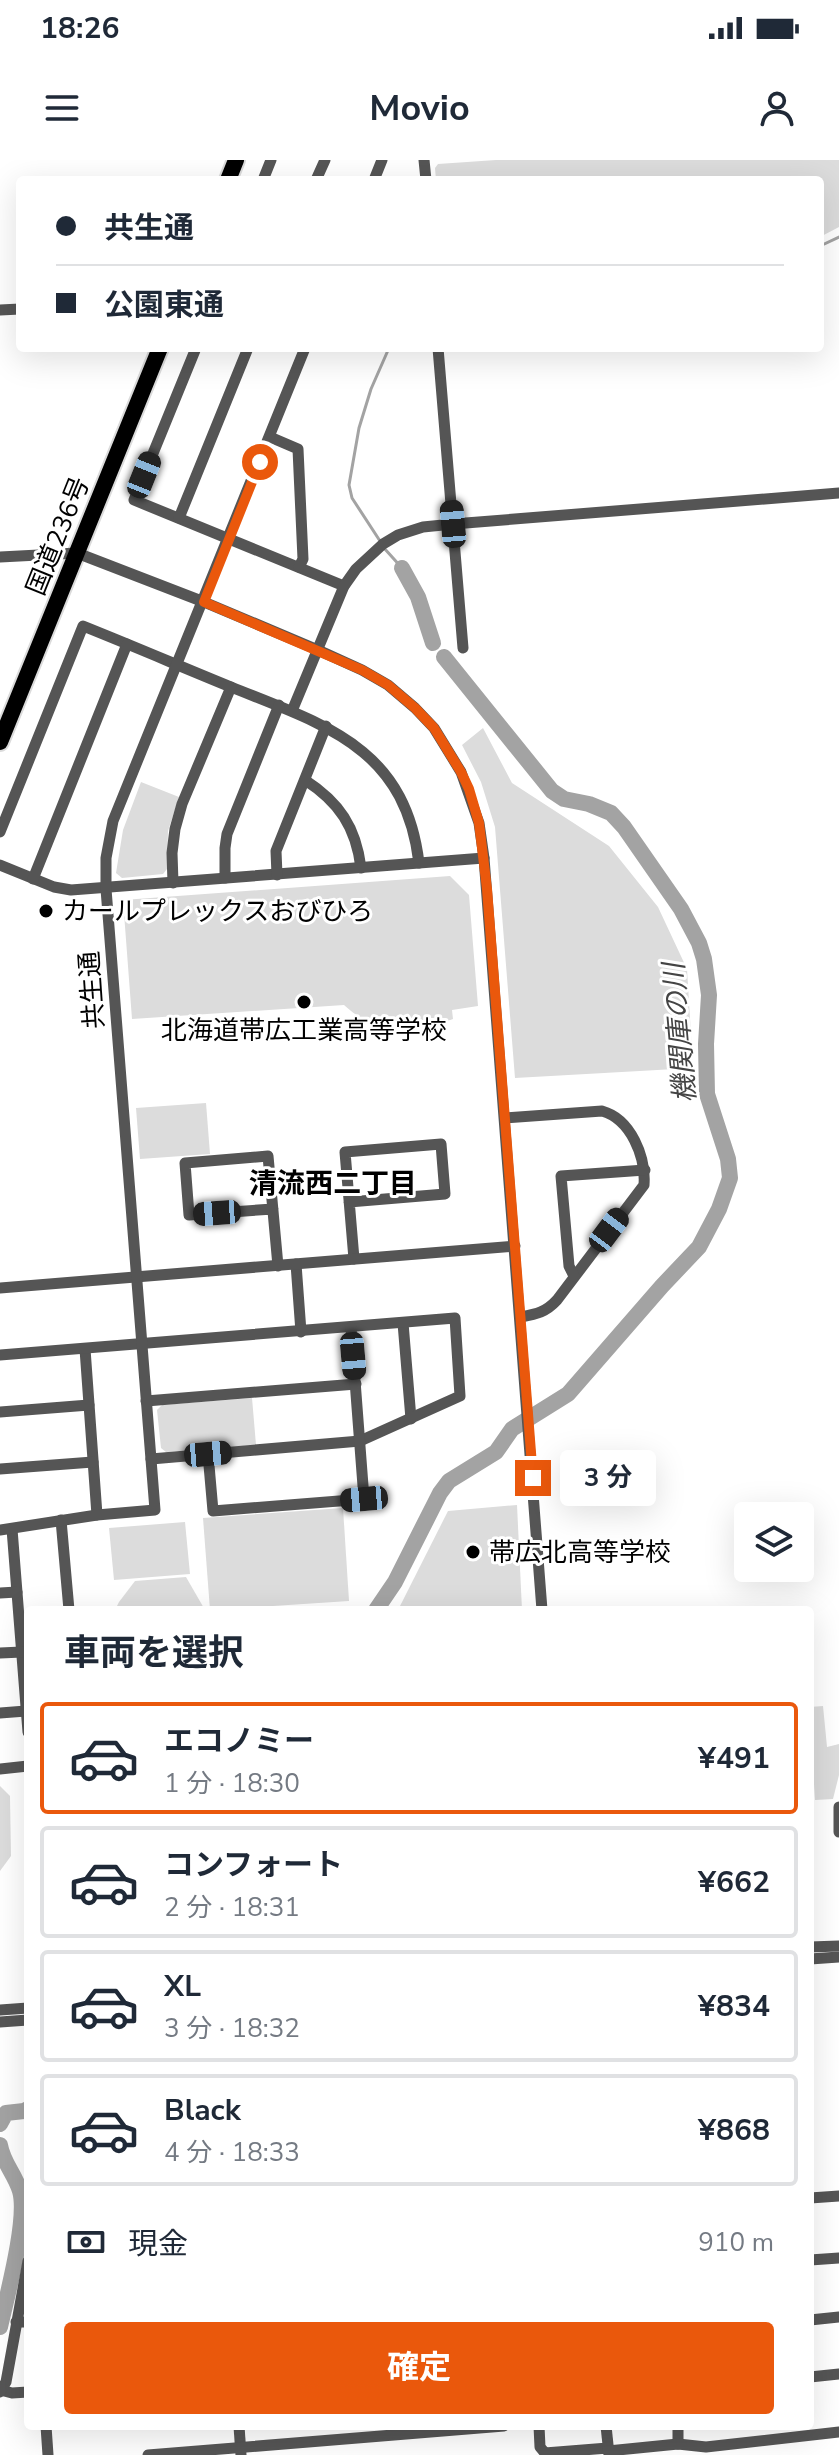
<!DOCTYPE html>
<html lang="ja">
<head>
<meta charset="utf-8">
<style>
  body { margin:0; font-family:"Nunito Sans","Noto Sans JP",sans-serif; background:#f6f6f7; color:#1f2937; height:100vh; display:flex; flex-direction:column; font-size:30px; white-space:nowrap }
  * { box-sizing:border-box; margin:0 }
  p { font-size:26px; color:#747a83 }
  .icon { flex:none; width:44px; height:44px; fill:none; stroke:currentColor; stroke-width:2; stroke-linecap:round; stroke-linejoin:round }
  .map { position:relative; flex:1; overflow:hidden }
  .side { position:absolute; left:24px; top:1446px; width:790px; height:824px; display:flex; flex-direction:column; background:#fff; border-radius:8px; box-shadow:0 8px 32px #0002 }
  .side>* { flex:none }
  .hud { position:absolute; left:16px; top:16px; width:808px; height:176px; border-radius:8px; box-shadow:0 8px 32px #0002; display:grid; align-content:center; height:176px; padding:0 40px; background:#fff }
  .controls { position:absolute; left:734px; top:1342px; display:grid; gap:16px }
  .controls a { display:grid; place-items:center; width:80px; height:80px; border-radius:8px; background:#fff; box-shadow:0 8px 32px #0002; font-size:40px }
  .end { position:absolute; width:36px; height:36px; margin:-18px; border:10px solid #ea580c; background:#fff; box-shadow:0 0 0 4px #fff }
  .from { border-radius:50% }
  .bubble { position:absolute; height:56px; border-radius:8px; background:#fff; box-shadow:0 8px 32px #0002; font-size:26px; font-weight:700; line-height:56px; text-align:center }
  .car { position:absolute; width:24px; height:48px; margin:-24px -12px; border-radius:10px; box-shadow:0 0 6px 2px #0007; background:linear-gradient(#222 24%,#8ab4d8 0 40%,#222 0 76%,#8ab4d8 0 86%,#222 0) }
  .hud b { display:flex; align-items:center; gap:28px; height:76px; font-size:30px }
  .hud b+b { border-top:2px solid #e0e1e3 }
  .hud i { width:20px; height:20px; background:#1f2937 }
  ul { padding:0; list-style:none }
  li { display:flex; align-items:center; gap:24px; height:112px; margin:0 16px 12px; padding:0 24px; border:4px solid #e0e1e3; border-radius:8px }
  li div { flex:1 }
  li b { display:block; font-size:30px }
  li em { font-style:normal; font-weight:700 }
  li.current { border-color:#ea580c }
  li>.icon { width:72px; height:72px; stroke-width:1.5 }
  h2 { padding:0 40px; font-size:36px; line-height:96px }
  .pay { display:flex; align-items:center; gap:20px; height:88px; padding:0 40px; font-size:30px }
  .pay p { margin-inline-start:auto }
  .button { display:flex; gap:16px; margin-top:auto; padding:16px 40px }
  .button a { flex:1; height:92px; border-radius:8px; background:#ea580c; color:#fff; font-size:32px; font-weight:700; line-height:92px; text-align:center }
  .status { display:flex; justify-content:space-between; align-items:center; height:56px; padding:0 40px; background:#fff; direction:ltr }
  .status svg { height:22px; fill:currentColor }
  header { display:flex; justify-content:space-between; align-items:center; height:104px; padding:0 40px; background:#fff; font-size:36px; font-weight:700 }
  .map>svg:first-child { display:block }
  .green { fill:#dcdcdc }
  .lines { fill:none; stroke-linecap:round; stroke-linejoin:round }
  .stream { stroke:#a3a3a3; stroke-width:3 }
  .river { stroke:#a3a3a3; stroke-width:16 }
  .highway-casing { stroke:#dbdbdb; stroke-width:20 }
  .minor { stroke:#555; stroke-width:11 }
  .highway { stroke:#000; stroke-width:16 }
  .route { stroke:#ea580c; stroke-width:10 }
  .poi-dot { fill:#000; stroke:#fff; stroke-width:3 }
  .labels { text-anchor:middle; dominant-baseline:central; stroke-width:6; stroke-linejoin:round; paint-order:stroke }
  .street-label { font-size:26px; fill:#000; stroke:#fff }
  .poi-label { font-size:26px; fill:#000; stroke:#fff; text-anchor:start }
  .water-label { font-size:28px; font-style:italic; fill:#444; stroke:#fff }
  .neighbourhood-label { font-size:28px; font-weight:bold; fill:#000; stroke:#fff }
</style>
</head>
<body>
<div class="status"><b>18:26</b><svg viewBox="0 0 49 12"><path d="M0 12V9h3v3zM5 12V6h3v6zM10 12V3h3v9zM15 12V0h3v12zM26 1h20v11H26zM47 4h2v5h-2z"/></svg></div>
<header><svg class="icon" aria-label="menu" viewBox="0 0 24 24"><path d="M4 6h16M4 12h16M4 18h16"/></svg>Movio<svg class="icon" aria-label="person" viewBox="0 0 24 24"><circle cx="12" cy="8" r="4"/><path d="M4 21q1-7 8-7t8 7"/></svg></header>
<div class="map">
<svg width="839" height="2295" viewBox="0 0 839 2295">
  <rect width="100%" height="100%" fill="#fff"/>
  <!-- green -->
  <g class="green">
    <polygon points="496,0 839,0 839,67 820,77 820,20 436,20 435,8 438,4"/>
    <polygon points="483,568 512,623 609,686 658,747 687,809 693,908 515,918 495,667 481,622 462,585"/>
    <polygon points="141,622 179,637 168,671 167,709 163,714 122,718 116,713 123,670"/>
    <path d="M450,716L469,735L478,846L452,850L453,859C410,875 381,878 344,845L132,859L123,740Z"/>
    <polygon points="206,943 210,994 140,999 136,948"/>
    <polygon points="252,1238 256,1285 166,1292 161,1288 157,1250 162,1245"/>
    <polygon points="517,1345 522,1450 398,1450 448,1351"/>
    <polygon points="343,1348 349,1441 210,1450 203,1358"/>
    <polygon points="185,1362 190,1414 114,1420 109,1368"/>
    <polygon points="186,1417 205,1450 115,1450 119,1442 135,1421"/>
    <polygon points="823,1546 827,1587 839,1584 839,1615 833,1639 815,1640 813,1608 810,1608 810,1547"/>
    <polygon points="0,1626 10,1636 11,1696 0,1711"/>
  </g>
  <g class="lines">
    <!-- stream -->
    <g class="stream">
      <polyline points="820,86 839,77"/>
      <polyline points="380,381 352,338 349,325 359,268 371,229 389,188"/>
      <polyline points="384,388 402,408"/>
    </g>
    <!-- river -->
    <g class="river">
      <polyline points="402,408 418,437 433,483"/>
      <polyline points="376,1450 395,1422 440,1333 449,1321 496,1292 512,1269 568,1234 662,1126 699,1087 719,1049 730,1018 728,999 707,934 706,884 709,835 704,799 699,783 681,749 624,667 611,653 589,644 564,639 552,631 444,497"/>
      <polyline points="0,1964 6,1953 24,1951 28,1949"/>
      <path d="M0,1985C3,2003 15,2014 20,2031C28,2058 7,2136 0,2167"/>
    </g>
    <!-- highway casing -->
    <g class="highway-casing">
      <g id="highway">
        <polyline points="228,20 236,0"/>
        <polyline points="0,582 160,188"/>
      </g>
    </g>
    <!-- minor -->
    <g class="minor">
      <polyline points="424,0 426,20"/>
      <polyline points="263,20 271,0"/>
      <polyline points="316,20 325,0"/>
      <polyline points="374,20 382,0"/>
      <polyline points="0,150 20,149"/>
      <polyline points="196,188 134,340 344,426"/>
      <polyline points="438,188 463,488"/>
      <polyline points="270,277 298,289 303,399 299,407"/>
      <polyline points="179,358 248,188"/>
      <polyline points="0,397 77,393 204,442 318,490 362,510 388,525 415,548 434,568 461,612 479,663 484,698 542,1450"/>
      <polyline points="292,551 344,426 356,409 383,384 398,375 423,367 453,364 839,333"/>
      <path d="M305,620C339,642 356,667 361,708"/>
      <path d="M0,672L83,466C133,486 182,507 231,527C325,565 405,587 419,703"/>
      <polyline points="0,705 54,727 71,730 484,698"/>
      <polyline points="277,715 276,691 326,566"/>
      <polyline points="225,718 225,688 227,674 279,545"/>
      <polyline points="33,719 127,484"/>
      <polyline points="173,723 172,693 175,669 182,644 231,527"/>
      <path d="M505,958L602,951C631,959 646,997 644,1025L557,1140C546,1152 537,1154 521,1157"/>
      <polyline points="349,1042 445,1034 441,984 345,992 354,1099"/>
      <polyline points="273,1049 189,1055 185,1003 268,996 278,1106"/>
      <polyline points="296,1104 301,1172"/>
      <polyline points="574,1116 569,1106 561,1016 645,1010"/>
      <polyline points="0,1128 515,1086"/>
      <polyline points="403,1163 411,1259"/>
      <polyline points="85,1189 97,1355"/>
      <polyline points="0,1195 455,1158 460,1236 360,1281 151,1299"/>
      <polyline points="146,1241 356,1224"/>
      <polyline points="0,1252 89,1245"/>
      <polyline points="208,1294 213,1351 364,1339 351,1168"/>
      <polyline points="0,1309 93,1302"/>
      <polyline points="61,1360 69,1450"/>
      <polyline points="12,1369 28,1572"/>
      <polyline points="0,1370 97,1355 155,1350 106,729 106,698 113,661 305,188"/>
      <polyline points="0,1433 17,1432"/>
      <polyline points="0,1493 22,1492"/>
      <polyline points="0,1553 26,1551"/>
      <polyline points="0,1609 28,1606"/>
      <polyline points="839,1647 839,1672"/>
      <polyline points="810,1787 839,1786"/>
      <polyline points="810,1799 839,1797"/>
      <polyline points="0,1850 28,1848"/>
      <polyline points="0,1862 28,1860"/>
      <polyline points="810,2038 839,2036"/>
      <polyline points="810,2100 839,2098"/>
      <polyline points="810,2160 839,2157"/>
      <polyline points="16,2162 28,2162"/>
      <polyline points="810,2217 839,2214"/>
      <polyline points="1,2230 12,2233 28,2232"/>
      <polyline points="0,2232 6,2222 28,2101"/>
      <polyline points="46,2266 48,2295"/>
      <polyline points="239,2266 241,2295"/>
      <polyline points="539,2266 540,2287 545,2293 608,2288"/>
      <polyline points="606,2266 609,2294"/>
      <polyline points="678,2266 678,2284"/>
      <polyline points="608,2291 678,2284 706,2287 839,2272"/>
      <polyline points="148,2295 504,2266"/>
    </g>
    <!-- highway -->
    <use href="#highway" class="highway"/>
  </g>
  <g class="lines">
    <!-- route -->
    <polyline class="route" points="260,302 204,442 362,510 388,525 415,548 434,568 461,612 469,629 479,663 487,729 533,1318"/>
  </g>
  <!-- markers -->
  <g class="poi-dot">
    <circle cx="46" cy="751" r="8"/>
    <circle cx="304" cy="842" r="8"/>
    <circle cx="473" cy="1392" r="8"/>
  </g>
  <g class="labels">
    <!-- street labels -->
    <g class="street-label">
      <text transform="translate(58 376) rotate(-68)">国道236号</text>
      <text transform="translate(92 830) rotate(-94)">共生通</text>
    </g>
    <!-- poi labels -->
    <g class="poi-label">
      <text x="62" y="751">カールプレックスおびひろ</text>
      <text x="304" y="870" text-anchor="middle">北海道帯広工業高等学校</text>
      <text x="489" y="1392">帯広北高等学校</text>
    </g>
    <!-- water labels -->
    <g class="water-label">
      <text transform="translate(680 873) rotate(-95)">機関庫の川</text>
    </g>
    <!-- neighbourhood labels -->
    <g class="neighbourhood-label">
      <text x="333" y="1024">清流西二丁目</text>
    </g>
  </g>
</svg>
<div class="controls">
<a><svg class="icon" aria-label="layers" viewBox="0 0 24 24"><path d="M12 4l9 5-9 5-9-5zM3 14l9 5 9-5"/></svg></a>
</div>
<i class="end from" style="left:260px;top:302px"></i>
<i class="end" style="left:533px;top:1318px"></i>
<div class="bubble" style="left:560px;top:1290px;width:96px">3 分</div>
<i class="car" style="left:144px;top:315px;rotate:22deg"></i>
<i class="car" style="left:453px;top:364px;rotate:355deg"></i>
<i class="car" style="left:217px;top:1053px;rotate:266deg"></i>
<i class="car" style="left:609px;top:1070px;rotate:37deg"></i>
<i class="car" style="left:353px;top:1196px;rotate:175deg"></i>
<i class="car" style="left:208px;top:1294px;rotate:85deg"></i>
<i class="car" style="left:364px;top:1339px;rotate:265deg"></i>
<div class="hud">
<b><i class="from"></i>共生通</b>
<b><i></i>公園東通</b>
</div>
<section class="side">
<h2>車両を選択</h2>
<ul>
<li class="current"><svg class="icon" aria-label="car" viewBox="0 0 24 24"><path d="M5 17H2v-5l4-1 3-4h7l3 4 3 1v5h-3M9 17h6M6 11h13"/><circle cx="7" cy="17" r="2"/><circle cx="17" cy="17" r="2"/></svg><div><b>エコノミー</b><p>1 分 · 18:30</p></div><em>¥491</em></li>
<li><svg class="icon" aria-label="car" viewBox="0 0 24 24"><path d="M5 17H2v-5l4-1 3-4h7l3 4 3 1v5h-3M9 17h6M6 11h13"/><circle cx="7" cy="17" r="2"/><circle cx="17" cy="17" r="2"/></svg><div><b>コンフォート</b><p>2 分 · 18:31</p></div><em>¥662</em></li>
<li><svg class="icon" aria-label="car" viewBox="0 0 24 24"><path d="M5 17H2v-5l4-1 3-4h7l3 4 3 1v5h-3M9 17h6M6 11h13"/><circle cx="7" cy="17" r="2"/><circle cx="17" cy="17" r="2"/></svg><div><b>XL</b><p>3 分 · 18:32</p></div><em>¥834</em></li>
<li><svg class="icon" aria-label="car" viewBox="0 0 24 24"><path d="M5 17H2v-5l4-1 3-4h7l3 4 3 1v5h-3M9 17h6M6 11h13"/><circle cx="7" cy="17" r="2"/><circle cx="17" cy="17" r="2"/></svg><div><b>Black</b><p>4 分 · 18:33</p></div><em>¥868</em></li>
</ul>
<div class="pay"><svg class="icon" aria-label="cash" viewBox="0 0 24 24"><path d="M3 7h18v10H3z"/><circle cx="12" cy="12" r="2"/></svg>現金<p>910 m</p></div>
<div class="button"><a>確定</a></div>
</section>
</div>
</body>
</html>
